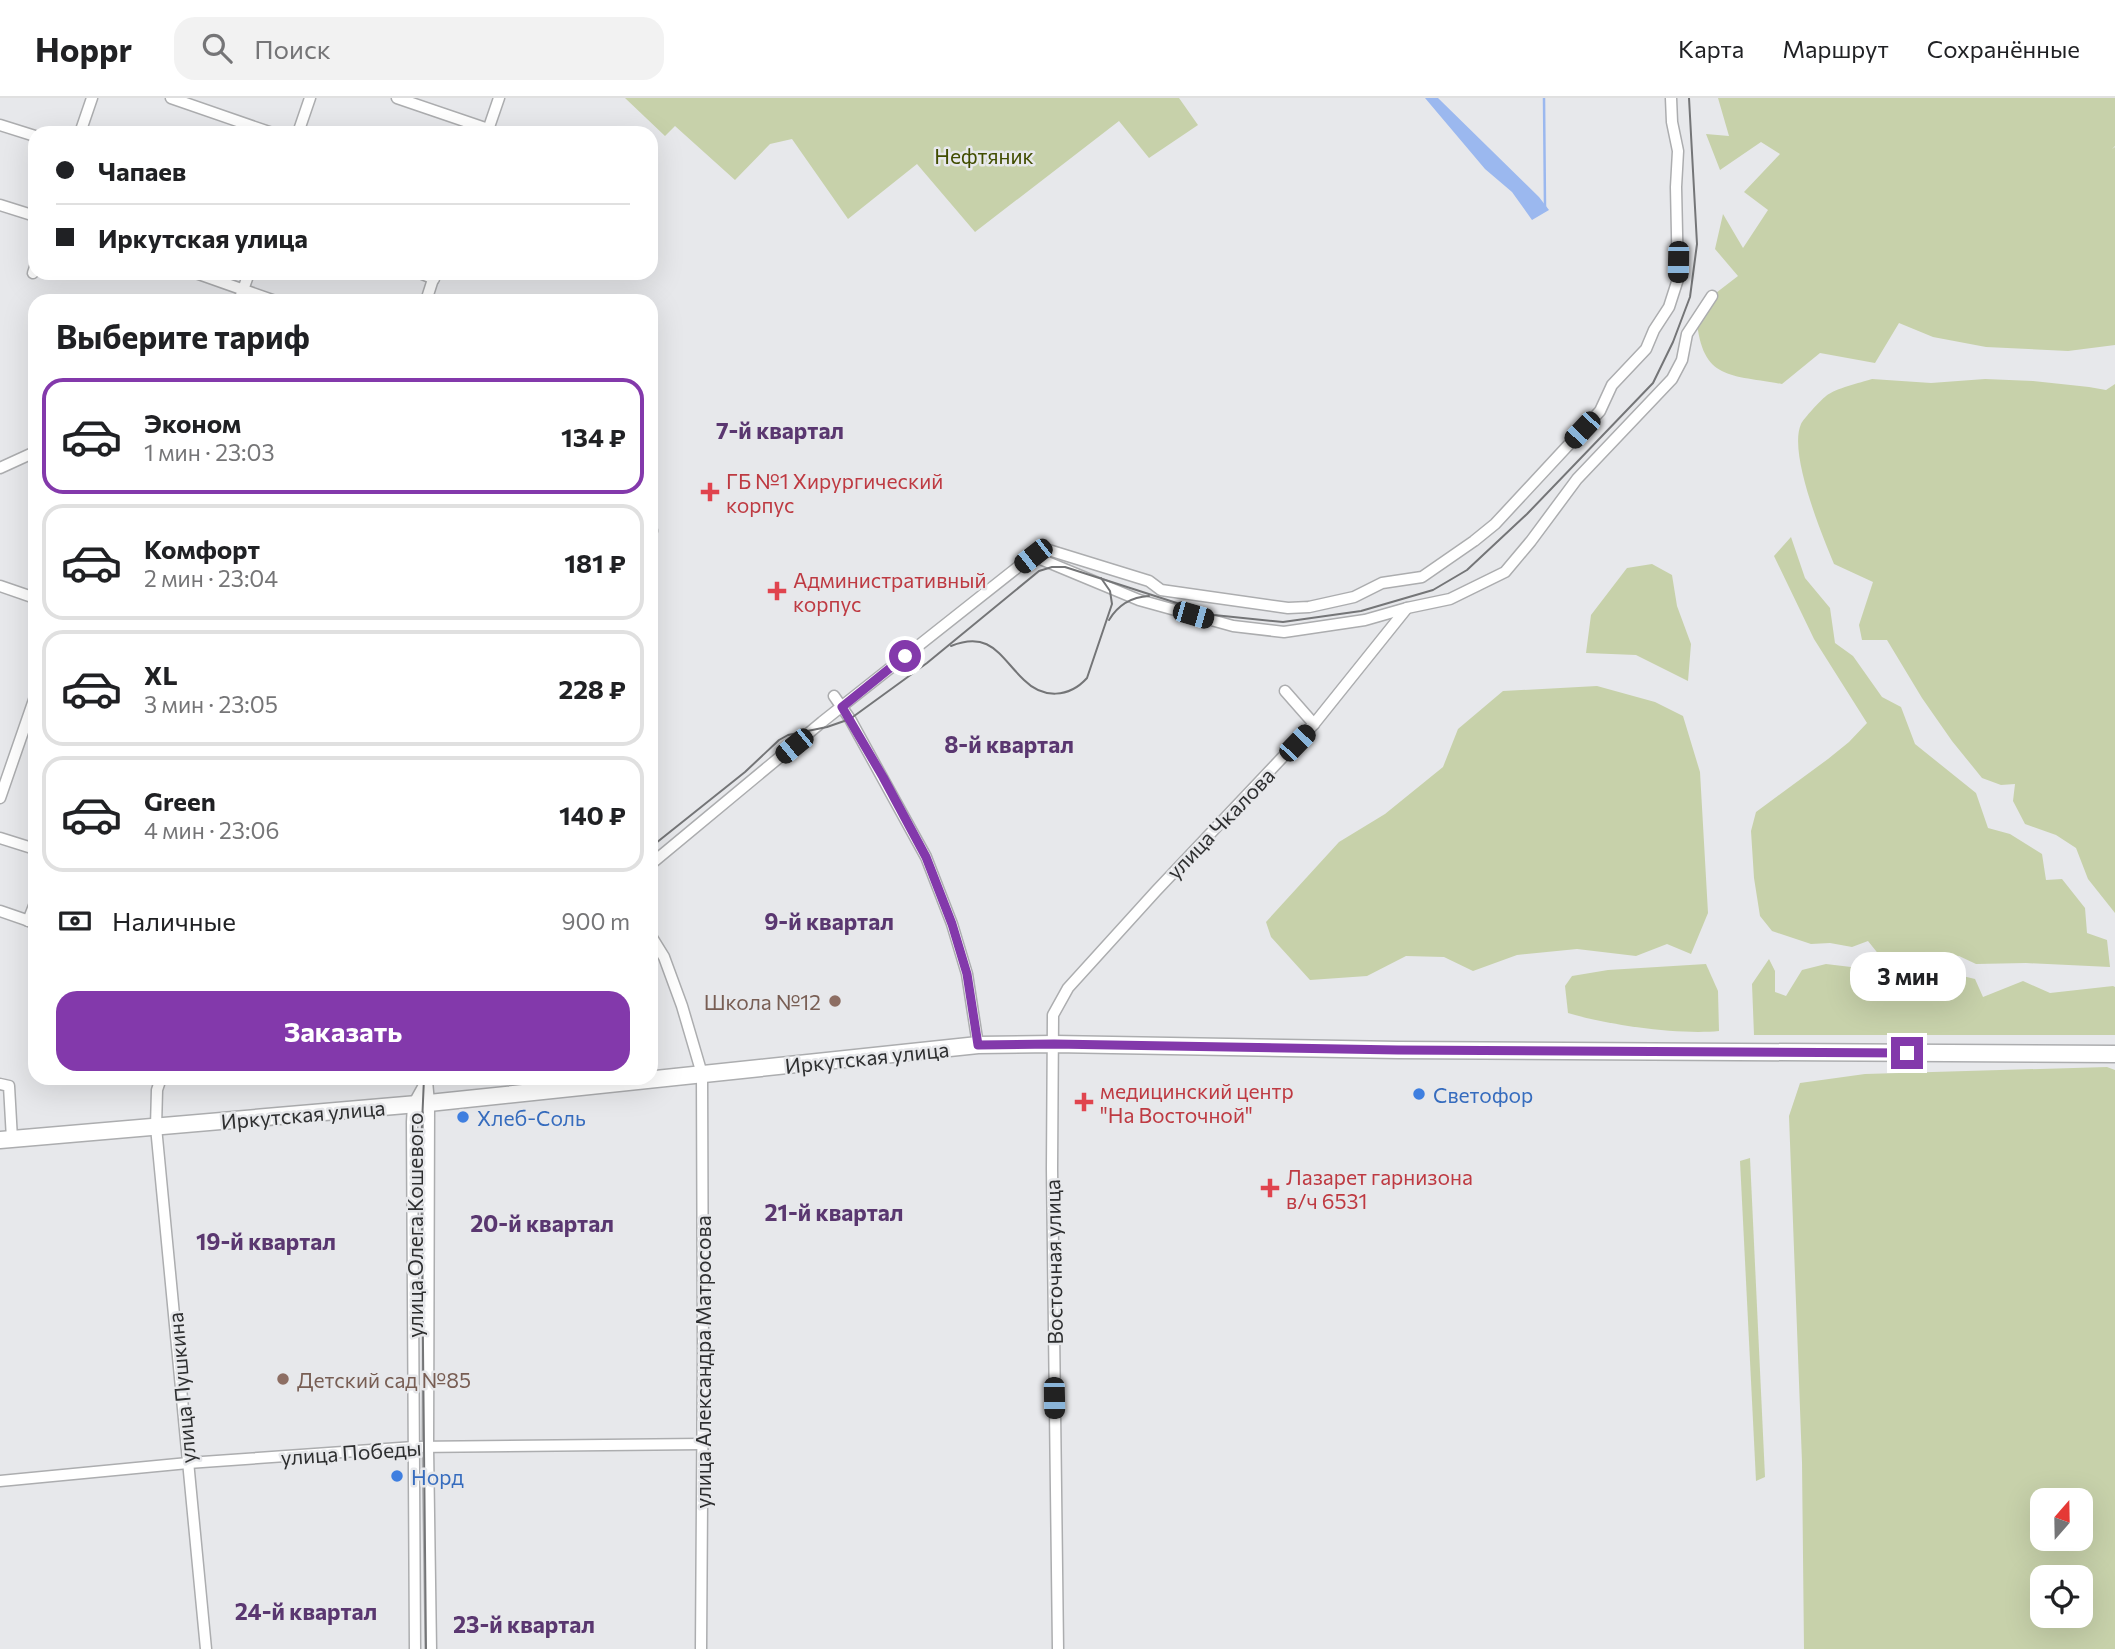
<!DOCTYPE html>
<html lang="ru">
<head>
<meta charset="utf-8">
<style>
  body { margin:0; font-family:Commissioner,sans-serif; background:#f2f2f2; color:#202124; height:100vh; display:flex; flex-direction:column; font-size:26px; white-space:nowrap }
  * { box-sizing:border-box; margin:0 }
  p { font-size:23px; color:#757577 }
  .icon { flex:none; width:38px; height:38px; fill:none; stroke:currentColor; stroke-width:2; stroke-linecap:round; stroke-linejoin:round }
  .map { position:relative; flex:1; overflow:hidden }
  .side { position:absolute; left:28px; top:196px; width:630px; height:791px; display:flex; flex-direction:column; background:#fff; border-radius:21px; box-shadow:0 7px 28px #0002 }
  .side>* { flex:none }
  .hud { position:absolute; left:28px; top:28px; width:630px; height:154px; border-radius:21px; box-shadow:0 7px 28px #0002; display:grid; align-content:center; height:154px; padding:0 28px; background:#fff }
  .needle { width:46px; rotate:20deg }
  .buttons { position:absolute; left:2030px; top:1390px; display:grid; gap:14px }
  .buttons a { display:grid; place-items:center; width:63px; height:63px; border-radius:14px; background:#fff; box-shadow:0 7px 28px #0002; font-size:35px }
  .end { position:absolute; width:32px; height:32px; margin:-16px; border:9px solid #8339ab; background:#fff; box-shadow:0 0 0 4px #fff }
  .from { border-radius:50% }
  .bubble { position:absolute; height:49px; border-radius:21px; background:#fff; box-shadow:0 7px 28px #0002; font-size:23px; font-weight:700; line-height:49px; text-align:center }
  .car { position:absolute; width:21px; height:42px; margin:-21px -10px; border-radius:9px; box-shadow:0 0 5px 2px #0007; background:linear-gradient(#222 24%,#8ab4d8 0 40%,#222 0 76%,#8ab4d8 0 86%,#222 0) }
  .hud b { display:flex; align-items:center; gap:24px; height:66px; font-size:26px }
  .hud b+b { border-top:2px solid #e0e0e0 }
  .hud i { width:18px; height:18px; background:#202124 }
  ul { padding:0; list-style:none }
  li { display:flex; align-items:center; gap:21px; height:116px; margin:0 14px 10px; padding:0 14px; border:4px solid #e0e0e0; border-radius:21px }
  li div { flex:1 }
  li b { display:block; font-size:26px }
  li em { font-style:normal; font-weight:700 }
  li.current { border-color:#8339ab }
  li>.icon { width:63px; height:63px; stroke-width:1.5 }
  h2 { padding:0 28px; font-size:32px; line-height:84px }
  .pay { display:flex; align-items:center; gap:18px; height:77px; padding:0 28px; font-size:26px }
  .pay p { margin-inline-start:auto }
  .action { display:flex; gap:14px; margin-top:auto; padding:14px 28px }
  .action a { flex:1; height:80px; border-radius:21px; background:#8339ab; color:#fff; font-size:28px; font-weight:700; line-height:80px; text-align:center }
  header { display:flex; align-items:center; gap:42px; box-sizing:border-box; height:98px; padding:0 35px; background:#fff; border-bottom:2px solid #e0e0e0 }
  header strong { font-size:33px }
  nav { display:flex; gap:38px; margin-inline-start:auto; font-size:24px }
  .search { width:490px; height:63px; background:#f2f2f2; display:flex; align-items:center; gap:18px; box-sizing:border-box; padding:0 24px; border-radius:21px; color:#757577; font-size:26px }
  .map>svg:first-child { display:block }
  .green { fill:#c7d1aa; fill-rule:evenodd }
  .water { fill:#9bb8ef }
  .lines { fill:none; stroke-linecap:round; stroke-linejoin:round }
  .stream { stroke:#9bb8ef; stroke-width:2.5 }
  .minor-casing { stroke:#acadaf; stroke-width:13 }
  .primary-casing { stroke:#acadaf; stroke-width:19 }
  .minor { stroke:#fff; stroke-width:10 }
  .primary { stroke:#fff; stroke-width:16 }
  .tram { stroke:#747577; stroke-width:2 }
  .route { stroke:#8339ab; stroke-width:9 }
  .health-dot { fill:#e0444e; stroke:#e7e8eb; stroke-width:2.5 }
  .education-dot { fill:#8d6e63; stroke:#e7e8eb; stroke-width:2.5 }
  .shop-dot { fill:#3f7fe0; stroke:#e7e8eb; stroke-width:2.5 }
  .labels { text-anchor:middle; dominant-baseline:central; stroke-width:5; stroke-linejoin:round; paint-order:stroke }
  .park-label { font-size:21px; fill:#414d01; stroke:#e7e8eb }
  .health-label { font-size:21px; fill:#be3a42; stroke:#e7e8eb; text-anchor:start }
  .street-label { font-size:21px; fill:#2e2f30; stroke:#e7e8eb }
  .education-label { font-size:21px; fill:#785e54; stroke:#e7e8eb; text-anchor:end }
  .shop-label { font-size:21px; fill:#366cbe; stroke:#e7e8eb; text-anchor:start }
  .neighbourhood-label { font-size:23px; font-weight:bold; fill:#5a3770; stroke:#e7e8eb }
</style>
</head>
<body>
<header>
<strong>Hoppr</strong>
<div class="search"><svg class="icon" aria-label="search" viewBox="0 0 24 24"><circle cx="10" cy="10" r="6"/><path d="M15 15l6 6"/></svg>Поиск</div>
<nav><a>Карта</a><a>Маршрут</a><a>Сохранённые</a></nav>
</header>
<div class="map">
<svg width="2115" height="1551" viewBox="0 0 2115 1551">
  <rect width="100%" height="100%" fill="#e7e8eb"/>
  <!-- green -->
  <g class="green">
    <polygon points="625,0 1179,0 1198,27 1149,60 1119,23 975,134 917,66 848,121 792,41 770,46 735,82 675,28 665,38"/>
    <path d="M1718,0H2115V48L2112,51L2115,49V247L2068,253L1986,249L1933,239L1899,225L1875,265L1820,255L1782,286C1726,276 1701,282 1696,215L1712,198L1738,178L1715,151L1723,116L1743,150L1768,112L1744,94L1780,56L1761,44L1720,72L1706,36L1729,38Z"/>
    <path d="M1872,281L1931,285L1985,281L2033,283L2089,289L2106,292L2115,286V815L2088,781L2076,750L2056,737L2025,726L2013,703L2015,686L2001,687L1982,680L1952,643L1922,600L1887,542H1862L1859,527L1873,484L1834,466C1822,437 1788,355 1801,326C1804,320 1821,302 1826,298C1836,290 1860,285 1872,281Z"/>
    <polygon points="1791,439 1805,480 1830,510 1835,545 1853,558 1882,599 1901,609 1915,646 1976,695 1988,730 2010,736 2042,756 2046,782 2062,781 2085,810 2087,835 2107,842 2110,869 2026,865 1976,866 1959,858 1937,859 1912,865 1880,858 1868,843 1852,849 1830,845 1811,846 1772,833 1760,818 1754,780 1751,733 1756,714 1828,661 1849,644 1867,625 1814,541 1774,458"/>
    <polygon points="1652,466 1672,477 1677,508 1691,546 1688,583 1636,557 1586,555 1591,517 1627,470"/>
    <polygon points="1597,588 1655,604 1683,618 1700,674 1708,815 1691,856 1667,846 1636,858 1577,851 1517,857 1473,873 1444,859 1406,858 1367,878 1310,882 1271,839 1266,824 1339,744 1385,716 1443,669 1458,631 1503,593"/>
    <polygon points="1769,861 1775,873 1775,894 1786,898 1802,872 1826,866 1876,872 1900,873 1925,884 1950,875 1975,881 1983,899 2023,883 2050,895 2113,888 2115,889 2115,937 1754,937 1752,886"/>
    <path d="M1706,866L1718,893L1719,933C1678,937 1608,927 1568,915L1565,888L1572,878L1608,872Z"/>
    <path d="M2107,969L2115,972V1551H1804L1802,1364L1789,1018L1800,985L1865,976ZM2042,1402H2081V1440H2042ZM2042,1479H2081V1517H2042Z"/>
    <polygon points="1750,1060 1765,1379 1756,1383 1740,1063"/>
  </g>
  <!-- water -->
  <polygon class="water" points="1425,0 1438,0 1539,99 1549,112 1532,122 1512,94 1485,71"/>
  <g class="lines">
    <!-- stream -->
    <polyline class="stream" points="1544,0 1545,109"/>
    <!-- minor casing -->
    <g class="minor-casing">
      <g id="minor">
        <polyline points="171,0 272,35"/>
        <polyline points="397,0 488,31"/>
        <polyline points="0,27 35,38"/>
        <polyline points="80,35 92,0"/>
        <polyline points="298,35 310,0"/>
        <polyline points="487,35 499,0"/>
        <polyline points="0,107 35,118"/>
        <polyline points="33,175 35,169"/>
        <polyline points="196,175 275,203"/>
        <polyline points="420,175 434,181"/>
        <polyline points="239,203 249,175"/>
        <polyline points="426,203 435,175"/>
        <polyline points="0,370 35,354"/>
        <polyline points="651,433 652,433"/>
        <polyline points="1033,458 1139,502 1233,528 1284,534 1365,522 1407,510 1450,501 1505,474 1531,443 1577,381 1672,281 1682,262 1687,236 1712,198"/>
        <polyline points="0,488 35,500"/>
        <polyline points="1285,593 1314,626"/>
        <polyline points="834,598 850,621 926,759 952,826 967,876 978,947"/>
        <polyline points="0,700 35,599"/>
        <polyline points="0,740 35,751"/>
        <polyline points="651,766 822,624 1042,450 1149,483 1161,492 1288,510 1309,509 1354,499 1382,485 1422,479 1474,443 1495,426 1600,313 1612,287 1646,251 1654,232 1669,209 1678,181 1676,89 1678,53 1672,24 1671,0"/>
        <polyline points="0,813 35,825"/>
        <polyline points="28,823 35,805"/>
        <polyline points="651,838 664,859 682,908 702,976 703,1254 701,1551"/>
        <polyline points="161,980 157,992 156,1029 206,1551"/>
        <polyline points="427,983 429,1005 428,1349 431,1551"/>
        <polyline points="0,986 9,988 12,1041"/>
        <polyline points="0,1383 188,1365 414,1349 703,1346"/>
        <polyline points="415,1551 412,1024 413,1007 428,980"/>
        <polyline points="1058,1551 1052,1071 1053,917 1068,890 1156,793 1314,626 1407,510"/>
      </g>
    </g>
    <!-- primary casing -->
    <g class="primary-casing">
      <polyline id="primary" points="0,1042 429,1005 978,947 1054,946 1398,952 2115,956"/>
    </g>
    <!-- minor -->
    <use href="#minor" class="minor"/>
    <!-- primary -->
    <use href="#primary" class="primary"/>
    <!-- tram -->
    <g class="tram">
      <path d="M1109,522C1118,507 1130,499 1149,498"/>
      <path d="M951,548C991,532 1000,559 1024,582C1043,601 1069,600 1087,580L1112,506L1110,493L1101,480"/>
      <polyline points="651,749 745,674 779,642 788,637 827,629 850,621 927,565 1039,473 1052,469 1065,469 1214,517 1283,524 1361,513 1433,492 1467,472 1527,416 1653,285 1673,244 1690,199 1697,146 1689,0"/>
      <polyline points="424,980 421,1049 426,1551"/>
    </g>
  </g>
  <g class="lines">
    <!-- route -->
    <polyline class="route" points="905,558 842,609 883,679 926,759 952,826 967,876 978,947 1054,946 1398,952 1907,955"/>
  </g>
  <!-- markers -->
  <g class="health-dot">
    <path d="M706.5 383.5h7v7h7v7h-7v7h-7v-7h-7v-7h7z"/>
    <path d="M773.5 482.5h7v7h7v7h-7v7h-7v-7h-7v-7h7z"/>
    <path d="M1080.5 993.5h7v7h7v7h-7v7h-7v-7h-7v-7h7z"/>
    <path d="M1266.5 1079.5h7v7h7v7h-7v7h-7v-7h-7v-7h7z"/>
  </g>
  <g class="education-dot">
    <circle cx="835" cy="903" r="7"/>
    <circle cx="283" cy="1281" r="7"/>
  </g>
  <g class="shop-dot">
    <circle cx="1419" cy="996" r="7"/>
    <circle cx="463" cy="1019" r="7"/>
    <circle cx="397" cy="1378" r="7"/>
  </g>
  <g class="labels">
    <!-- park labels -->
    <g class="park-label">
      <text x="984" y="57">Нефтяник</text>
    </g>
    <!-- health labels -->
    <g class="health-label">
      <text x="726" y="382">ГБ №1 Хирургический<tspan x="726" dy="24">корпус</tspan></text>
      <text x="793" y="481">Административный<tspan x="793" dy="24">корпус</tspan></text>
      <text x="1100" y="992">медицинский центр<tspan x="1100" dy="24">"На Восточной"</tspan></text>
      <text x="1286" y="1078">Лазарет гарнизона<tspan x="1286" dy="24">в/ч 6531</tspan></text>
    </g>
    <!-- street labels -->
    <g class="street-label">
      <text transform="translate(1220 725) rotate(-46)">улица Чкалова</text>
      <text transform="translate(867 959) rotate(-6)">Иркутская улица</text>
      <text transform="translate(303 1016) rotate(-5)">Иркутская улица</text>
      <text transform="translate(414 1127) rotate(-90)">улица Олега Кошевого</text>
      <text transform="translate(1053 1164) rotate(-91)">Восточная улица</text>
      <text transform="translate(702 1264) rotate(-90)">улица Александра Матросова</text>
      <text transform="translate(181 1290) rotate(-95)">улица Пушкина</text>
      <text transform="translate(351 1354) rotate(-4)">улица Победы</text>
    </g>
    <!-- education labels -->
    <g class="education-label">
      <text x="821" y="903">Школа №12</text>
      <text x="297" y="1281" text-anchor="start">Детский сад №85</text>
    </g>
    <!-- shop labels -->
    <g class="shop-label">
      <text x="1433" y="996">Светофор</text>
      <text x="477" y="1019">Хлеб-Соль</text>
      <text x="411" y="1378">Норд</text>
    </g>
    <!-- neighbourhood labels -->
    <g class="neighbourhood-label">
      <text x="780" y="332">7-й квартал</text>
      <text x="1009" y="646">8-й квартал</text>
      <text x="829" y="823">9-й квартал</text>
      <text x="834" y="1114">21-й квартал</text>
      <text x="542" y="1125">20-й квартал</text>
      <text x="266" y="1143">19-й квартал</text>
      <text x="306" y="1513">24-й квартал</text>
      <text x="524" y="1526">23-й квартал</text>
    </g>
  </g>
</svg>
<div class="buttons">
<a><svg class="needle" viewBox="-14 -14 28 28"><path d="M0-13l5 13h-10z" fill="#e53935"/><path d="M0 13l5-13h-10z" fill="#757577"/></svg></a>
<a><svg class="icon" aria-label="locate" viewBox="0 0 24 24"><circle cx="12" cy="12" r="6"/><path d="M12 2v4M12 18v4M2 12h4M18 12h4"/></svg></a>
</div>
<i class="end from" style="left:905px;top:558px"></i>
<i class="end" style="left:1907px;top:955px"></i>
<div class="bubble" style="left:1850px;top:854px;width:116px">3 мин</div>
<i class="car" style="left:1678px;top:164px;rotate:181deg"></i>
<i class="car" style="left:1582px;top:332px;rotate:223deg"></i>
<i class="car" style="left:1033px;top:458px;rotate:232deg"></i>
<i class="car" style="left:1193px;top:517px;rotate:106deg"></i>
<i class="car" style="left:1297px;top:645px;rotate:44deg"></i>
<i class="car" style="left:794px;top:648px;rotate:231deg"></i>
<i class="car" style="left:1054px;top:1300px;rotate:179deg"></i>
<div class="hud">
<b><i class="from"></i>Чапаев</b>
<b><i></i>Иркутская улица</b>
</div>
<section class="side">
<h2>Выберите тариф</h2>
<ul>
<li class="current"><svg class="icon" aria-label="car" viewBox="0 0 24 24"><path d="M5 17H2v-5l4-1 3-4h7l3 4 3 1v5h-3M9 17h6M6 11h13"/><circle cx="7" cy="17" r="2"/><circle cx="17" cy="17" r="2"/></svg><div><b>Эконом</b><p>1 мин · 23:03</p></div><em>134 ₽</em></li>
<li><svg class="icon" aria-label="car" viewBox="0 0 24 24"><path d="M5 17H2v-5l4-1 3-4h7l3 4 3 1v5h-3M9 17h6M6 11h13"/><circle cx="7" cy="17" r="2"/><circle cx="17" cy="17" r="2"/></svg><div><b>Комфорт</b><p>2 мин · 23:04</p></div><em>181 ₽</em></li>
<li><svg class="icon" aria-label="car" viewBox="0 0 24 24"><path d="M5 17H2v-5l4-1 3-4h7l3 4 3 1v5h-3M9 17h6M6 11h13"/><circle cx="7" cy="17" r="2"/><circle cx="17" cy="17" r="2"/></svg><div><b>XL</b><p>3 мин · 23:05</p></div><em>228 ₽</em></li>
<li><svg class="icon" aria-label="car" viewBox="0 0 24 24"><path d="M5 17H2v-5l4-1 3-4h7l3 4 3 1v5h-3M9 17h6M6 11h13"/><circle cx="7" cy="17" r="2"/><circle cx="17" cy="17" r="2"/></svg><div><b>Green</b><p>4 мин · 23:06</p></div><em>140 ₽</em></li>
</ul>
<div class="pay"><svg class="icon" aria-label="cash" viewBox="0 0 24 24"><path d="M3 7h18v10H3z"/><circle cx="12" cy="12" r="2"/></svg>Наличные<p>900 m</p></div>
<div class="action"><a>Заказать</a></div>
</section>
</div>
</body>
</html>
